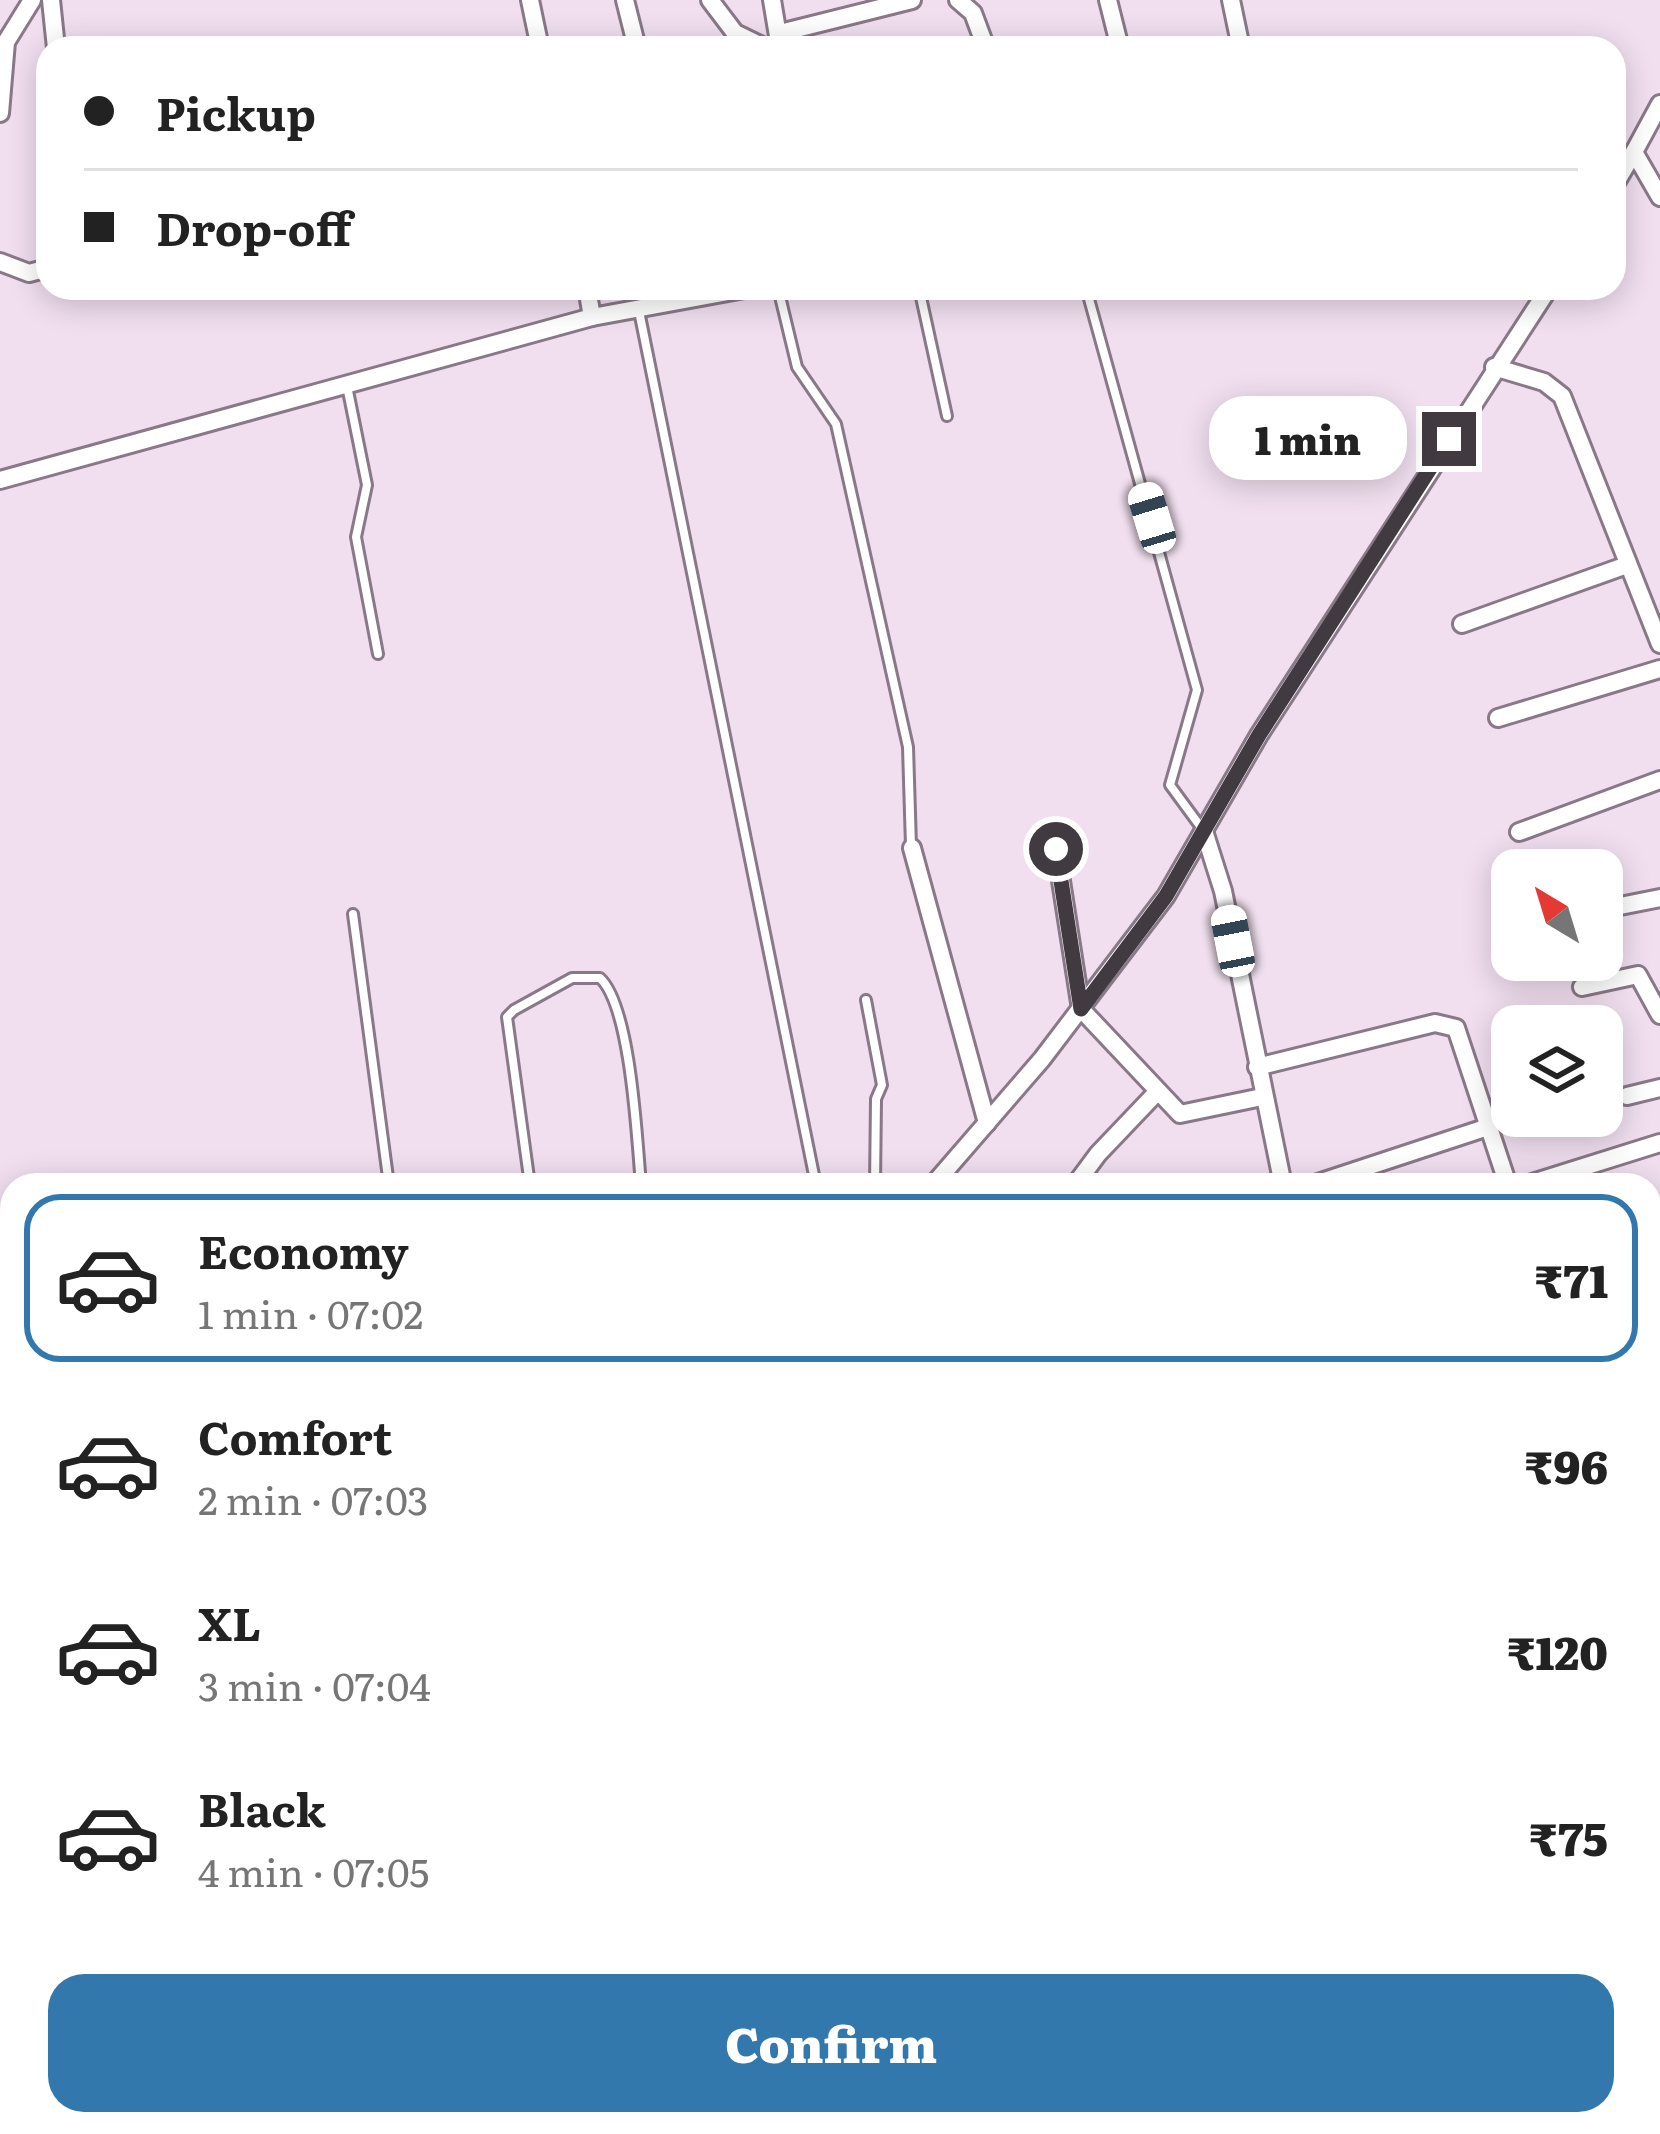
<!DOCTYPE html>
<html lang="en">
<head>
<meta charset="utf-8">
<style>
  body { margin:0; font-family:Literata,serif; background:#f2f2f2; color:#222; height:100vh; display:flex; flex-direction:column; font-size:45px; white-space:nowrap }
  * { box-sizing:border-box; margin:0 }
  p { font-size:39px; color:#767676 }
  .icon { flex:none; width:66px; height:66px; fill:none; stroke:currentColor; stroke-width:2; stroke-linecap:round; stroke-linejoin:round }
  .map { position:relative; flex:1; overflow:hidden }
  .drawer { position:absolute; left:0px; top:1173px; width:1662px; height:963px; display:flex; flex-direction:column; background:#fff; border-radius:36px 36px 0 0; box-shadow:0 6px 30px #0003 }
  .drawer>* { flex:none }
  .top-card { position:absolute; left:36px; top:36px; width:1590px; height:264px; border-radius:36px; box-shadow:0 6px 30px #0003; display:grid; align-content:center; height:264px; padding:0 48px; background:#fff }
  .needle { width:78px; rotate:322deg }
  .controls { position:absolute; left:1491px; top:849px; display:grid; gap:24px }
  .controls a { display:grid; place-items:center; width:132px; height:132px; border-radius:24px; background:#fff; box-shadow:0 6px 30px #0003; font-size:60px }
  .end { position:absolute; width:54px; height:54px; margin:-27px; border:15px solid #413a41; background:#fff; box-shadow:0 0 0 6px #fff }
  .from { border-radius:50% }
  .bubble { position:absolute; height:84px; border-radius:36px; background:#fff; box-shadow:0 6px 30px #0003; font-size:39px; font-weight:800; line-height:84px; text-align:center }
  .car { position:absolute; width:36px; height:72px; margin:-36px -18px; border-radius:15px; box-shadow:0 0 9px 3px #0007; background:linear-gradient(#fff 24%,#345 0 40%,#fff 0 76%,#345 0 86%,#fff 0) }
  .top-card b { display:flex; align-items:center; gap:42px; height:114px; font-size:45px }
  .top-card b+b { border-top:3px solid #e0e0e0 }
  .top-card i { width:30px; height:30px; background:#222 }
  ul { padding:21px 0 0; list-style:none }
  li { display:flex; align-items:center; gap:36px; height:168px; margin:0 24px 18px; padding:0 24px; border:6px solid transparent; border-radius:36px }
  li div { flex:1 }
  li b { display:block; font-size:45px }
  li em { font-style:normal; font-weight:800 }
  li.selected { border-color:#3378ad }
  li>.icon { width:108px; height:108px; stroke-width:1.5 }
  .cta { display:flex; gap:24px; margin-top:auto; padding:24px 48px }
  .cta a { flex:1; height:138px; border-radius:36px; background:#3378ad; color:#fff; font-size:48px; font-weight:800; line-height:138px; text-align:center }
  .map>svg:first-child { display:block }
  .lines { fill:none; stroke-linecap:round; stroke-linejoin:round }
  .lane-casing { stroke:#897988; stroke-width:14 }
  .street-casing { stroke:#897988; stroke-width:22 }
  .lane { stroke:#fff; stroke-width:8 }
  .street { stroke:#fff; stroke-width:16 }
  .route { stroke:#413a41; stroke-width:15 }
</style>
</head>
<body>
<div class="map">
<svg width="1660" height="2134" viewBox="0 0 1660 2134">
  <rect width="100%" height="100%" fill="#f1dfef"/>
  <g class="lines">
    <!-- lane casing -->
    <g class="lane-casing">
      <g id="lane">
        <polyline points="778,288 797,367 836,424 908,747 911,846"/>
        <polyline points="919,288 947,416"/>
        <polyline points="1086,288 1197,690 1170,785 1203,830"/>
        <polyline points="639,311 816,1185"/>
        <polyline points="347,386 367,485 356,537 378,654"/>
        <polyline points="353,914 389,1185"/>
        <polyline points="866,1000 882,1085 876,1099 875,1185"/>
        <path d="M530,1185L507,1017L514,1010L572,978H600C631,1007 637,1140 641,1185"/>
        <polyline points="0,1300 12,1298"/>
        <polyline points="0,1568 12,1565"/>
        <polyline points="598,2124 612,2133 729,2124"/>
      </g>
    </g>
    <!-- street casing -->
    <g class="street-casing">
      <g id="street">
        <polyline points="51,0 56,48"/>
        <polyline points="530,0 540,48"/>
        <polyline points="625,0 637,48"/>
        <polyline points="710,0 735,33 766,48"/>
        <polyline points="772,0 780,48"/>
        <polyline points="958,0 973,13 986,48"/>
        <polyline points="1108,0 1120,48"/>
        <polyline points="1231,0 1241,48"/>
        <polyline points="780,33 912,0"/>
        <polyline points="1660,104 1634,152 1660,197"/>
        <polyline points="0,113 6,42 32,0"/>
        <polyline points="1614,186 1634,152"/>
        <polyline points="0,262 29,273 48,268"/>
        <polyline points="587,288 592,317"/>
        <polyline points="1494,367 1544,382 1562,396 1660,644"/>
        <polyline points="0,480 592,317 750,288"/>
        <polyline points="1462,624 1627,565"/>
        <polyline points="1498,718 1660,669"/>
        <polyline points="1204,831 1223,891 1283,1185"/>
        <polyline points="1519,832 1660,780"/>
        <polyline points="912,848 987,1123"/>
        <polyline points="1056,849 1081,1009 1180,1114 1262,1097"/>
        <polyline points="1610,908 1660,898"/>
        <polyline points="1582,987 1638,975 1660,1015"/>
        <polyline points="1257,1067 1435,1023 1456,1028 1508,1185"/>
        <polyline points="1627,1096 1660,1088"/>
        <polyline points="933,1185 1042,1059 1166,896 1259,735 1549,288"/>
        <polyline points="1075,1185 1098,1154 1158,1091"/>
        <polyline points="1312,1185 1488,1127"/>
        <polyline points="1526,1185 1660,1143"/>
        <polyline points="1650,1337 1660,1335"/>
        <polyline points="1650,1517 1660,1559"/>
        <polyline points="1650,2056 1660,2054"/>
        <polyline points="753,2124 753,2134"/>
        <polyline points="1434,2124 1437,2134"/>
      </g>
    </g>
    <!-- lane -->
    <use href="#lane" class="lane"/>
    <!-- street -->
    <use href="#street" class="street"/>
  </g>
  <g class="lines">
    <!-- route -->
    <polyline class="route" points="1056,849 1081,1009 1166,896 1259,735 1449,439"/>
  </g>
</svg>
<div class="controls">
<a><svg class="needle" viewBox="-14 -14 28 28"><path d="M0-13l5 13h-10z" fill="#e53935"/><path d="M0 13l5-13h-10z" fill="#767676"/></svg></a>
<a><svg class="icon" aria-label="layers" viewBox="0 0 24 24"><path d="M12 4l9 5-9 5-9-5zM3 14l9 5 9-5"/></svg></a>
</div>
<i class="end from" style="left:1056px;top:849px"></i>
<i class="end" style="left:1449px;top:439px"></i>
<div class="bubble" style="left:1209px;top:396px;width:198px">1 min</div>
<i class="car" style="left:1152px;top:518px;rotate:343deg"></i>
<i class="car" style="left:1233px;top:941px;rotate:349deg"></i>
<div class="top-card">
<b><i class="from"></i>Pickup</b>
<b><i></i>Drop-off</b>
</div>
<section class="drawer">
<ul>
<li class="selected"><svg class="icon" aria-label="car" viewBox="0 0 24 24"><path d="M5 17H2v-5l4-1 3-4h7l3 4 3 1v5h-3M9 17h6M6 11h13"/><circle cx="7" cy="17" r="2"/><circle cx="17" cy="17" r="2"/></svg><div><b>Economy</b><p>1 min · 07:02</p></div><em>₹71</em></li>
<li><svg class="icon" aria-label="car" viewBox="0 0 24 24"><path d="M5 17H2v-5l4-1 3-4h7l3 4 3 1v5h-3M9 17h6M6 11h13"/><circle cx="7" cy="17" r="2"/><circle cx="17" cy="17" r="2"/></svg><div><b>Comfort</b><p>2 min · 07:03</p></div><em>₹96</em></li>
<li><svg class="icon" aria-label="car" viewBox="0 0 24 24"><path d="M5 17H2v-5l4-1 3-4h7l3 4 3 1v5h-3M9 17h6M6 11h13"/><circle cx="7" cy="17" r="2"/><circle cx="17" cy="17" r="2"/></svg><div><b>XL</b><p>3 min · 07:04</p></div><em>₹120</em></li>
<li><svg class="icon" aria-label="car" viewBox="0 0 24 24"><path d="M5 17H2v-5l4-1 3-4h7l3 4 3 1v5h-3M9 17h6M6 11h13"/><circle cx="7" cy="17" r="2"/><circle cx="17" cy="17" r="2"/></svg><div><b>Black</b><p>4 min · 07:05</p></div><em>₹75</em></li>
</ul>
<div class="cta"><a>Confirm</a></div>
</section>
</div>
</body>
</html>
